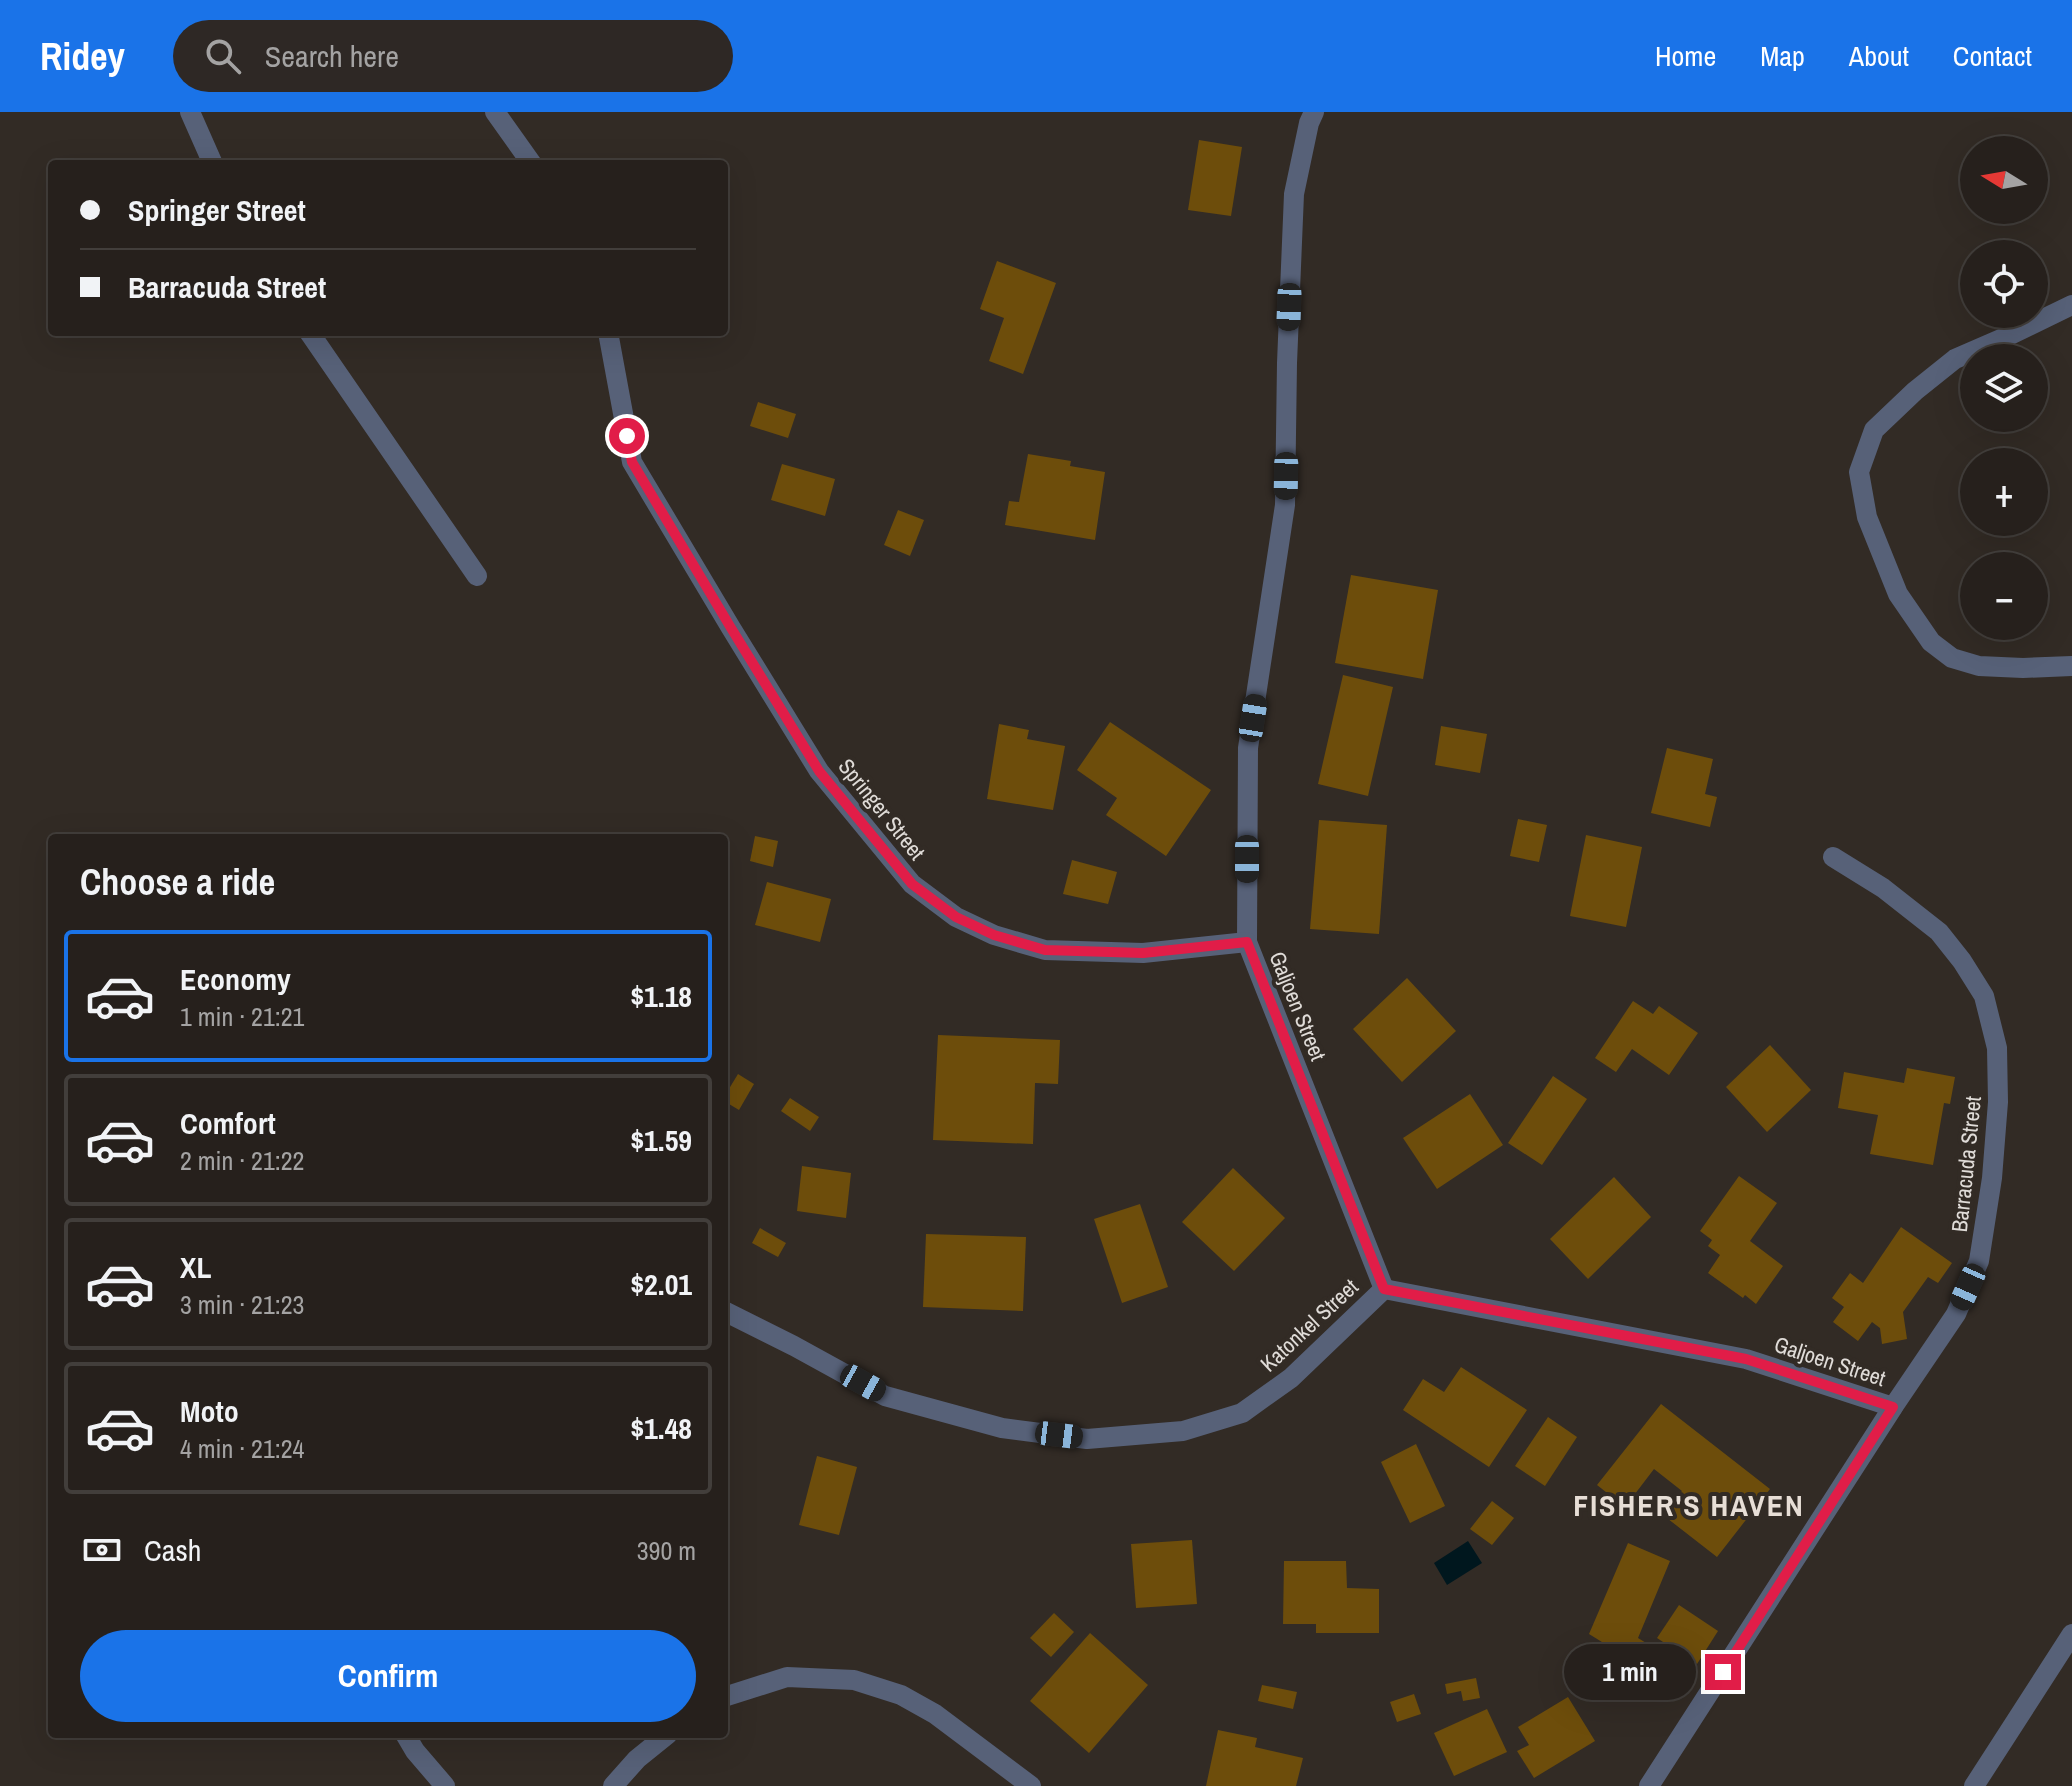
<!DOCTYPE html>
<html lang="en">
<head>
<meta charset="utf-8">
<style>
  body { margin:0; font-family:"Archivo Narrow",sans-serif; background:#2e2825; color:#f1f3f6; height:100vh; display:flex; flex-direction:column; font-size:30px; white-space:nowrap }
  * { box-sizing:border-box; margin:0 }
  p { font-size:26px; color:#a4a3a3 }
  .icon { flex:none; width:44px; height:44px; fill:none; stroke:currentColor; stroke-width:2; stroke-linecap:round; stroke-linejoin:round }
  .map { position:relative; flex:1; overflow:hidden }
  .sheet { position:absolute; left:48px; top:722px; width:680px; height:904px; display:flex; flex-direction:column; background:#26201c; border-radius:8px; box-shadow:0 8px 32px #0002,0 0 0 2px #423e3b }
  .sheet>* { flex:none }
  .banner { position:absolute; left:48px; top:48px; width:680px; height:176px; border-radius:8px; box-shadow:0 8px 32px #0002,0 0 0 2px #423e3b; display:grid; align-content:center; height:176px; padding:0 32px; background:#26201c }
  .needle { width:52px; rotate:281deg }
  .tools { position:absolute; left:1960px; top:24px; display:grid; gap:16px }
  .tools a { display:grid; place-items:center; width:88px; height:88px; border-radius:50%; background:#26201c; box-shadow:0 8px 32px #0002,0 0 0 2px #423e3b; font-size:40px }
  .end { position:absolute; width:36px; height:36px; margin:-18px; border:10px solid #e11d48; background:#fff; box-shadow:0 0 0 4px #fff }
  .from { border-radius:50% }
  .bubble { position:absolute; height:56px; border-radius:28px; background:#26201c; box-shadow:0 8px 32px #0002,0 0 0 2px #423e3b; font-size:26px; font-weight:700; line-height:56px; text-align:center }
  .car { position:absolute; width:24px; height:48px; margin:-24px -12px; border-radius:10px; box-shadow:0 0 6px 2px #0007; background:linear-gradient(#222 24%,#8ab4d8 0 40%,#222 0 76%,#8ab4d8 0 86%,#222 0) }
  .banner b { display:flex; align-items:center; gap:28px; height:76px; font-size:30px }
  .banner b+b { border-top:2px solid #423e3b }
  .banner i { width:20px; height:20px; background:#f1f3f6 }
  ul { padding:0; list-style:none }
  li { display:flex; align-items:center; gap:24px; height:132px; margin:0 16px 12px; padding:0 16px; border:4px solid #423e3b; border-radius:8px }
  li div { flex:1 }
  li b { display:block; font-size:30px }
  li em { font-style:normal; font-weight:700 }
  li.current { border-color:#1a73e8 }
  li>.icon { width:72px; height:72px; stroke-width:1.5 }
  h2 { padding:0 32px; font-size:36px; line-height:96px }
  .pay { display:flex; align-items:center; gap:20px; height:88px; padding:0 32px; font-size:30px }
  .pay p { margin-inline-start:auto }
  .primary-button { display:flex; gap:16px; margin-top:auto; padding:16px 32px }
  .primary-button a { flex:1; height:92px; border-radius:48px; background:#1a73e8; color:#fff; font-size:32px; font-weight:700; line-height:92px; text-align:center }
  header { display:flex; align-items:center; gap:48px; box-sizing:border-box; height:112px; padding:0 40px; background:#1a73e8; color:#fff }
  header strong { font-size:38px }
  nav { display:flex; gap:44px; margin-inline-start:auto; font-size:28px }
  .search { width:560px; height:72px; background:#2e2825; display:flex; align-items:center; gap:20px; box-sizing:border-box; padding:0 28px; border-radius:44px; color:#a4a3a3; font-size:30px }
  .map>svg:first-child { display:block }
  .water { fill:#00171e }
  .building { fill:#6d4d0b }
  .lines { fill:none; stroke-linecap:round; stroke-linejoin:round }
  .minor { stroke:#576178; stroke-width:20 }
  .route { stroke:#e11d48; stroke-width:10 }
  .labels { text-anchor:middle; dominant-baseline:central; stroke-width:8; stroke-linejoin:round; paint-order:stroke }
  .street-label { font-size:22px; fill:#e0dcd8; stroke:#322b25 }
  .district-label { font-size:30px; font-weight:bold; letter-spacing:2px; fill:#e7ded6; stroke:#322b25 }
</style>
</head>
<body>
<header>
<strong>Ridey</strong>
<div class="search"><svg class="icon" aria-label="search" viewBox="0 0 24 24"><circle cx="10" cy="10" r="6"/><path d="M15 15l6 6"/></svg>Search here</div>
<nav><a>Home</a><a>Map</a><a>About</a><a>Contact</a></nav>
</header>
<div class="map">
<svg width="2072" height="1674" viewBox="0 0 2072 1674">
  <rect width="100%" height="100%" fill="#322b25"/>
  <!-- water -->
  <polygon class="water" points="1468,1429 1482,1451 1447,1473 1434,1451"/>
  <!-- building -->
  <g class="building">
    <polygon points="1199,28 1242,35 1231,104 1188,98"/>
    <polygon points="997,149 1056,171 1023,262 989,249 1004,206 980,197"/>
    <polygon points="758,290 796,302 788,326 750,314"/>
    <polygon points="1028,342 1071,349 1070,354 1105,360 1095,428 1005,413 1009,389 1019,390"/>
    <polygon points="782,352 835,367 825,404 771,388"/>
    <polygon points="898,398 924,408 910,444 884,433"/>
    <polygon points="1351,463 1438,478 1423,567 1335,551"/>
    <polygon points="1343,563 1393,575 1368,684 1318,672"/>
    <polygon points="1110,610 1211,678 1166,744 1106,703 1117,686 1077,658"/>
    <polygon points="999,612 1029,618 1027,627 1065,634 1053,698 987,687"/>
    <polygon points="1441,614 1487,622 1480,661 1435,653"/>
    <polygon points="1667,636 1713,647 1705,682 1717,685 1710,715 1651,701"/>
    <polygon points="1518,707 1547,713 1539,750 1510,744"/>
    <polygon points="1319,708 1387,713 1379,822 1310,817"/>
    <polygon points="1586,723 1642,735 1626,815 1570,804"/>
    <polygon points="755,724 778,729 773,755 750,749"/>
    <polygon points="1072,748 1117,760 1108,792 1063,782"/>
    <polygon points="767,770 831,787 820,830 755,813"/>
    <polygon points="1407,866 1456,919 1402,970 1353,917"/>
    <polygon points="1633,889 1653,902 1659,894 1698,921 1669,963 1632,937 1616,960 1595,946"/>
    <polygon points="938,923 1060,928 1058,972 1035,971 1033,1032 933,1028"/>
    <polygon points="1770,933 1811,978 1767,1020 1726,975"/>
    <polygon points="1907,956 1955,965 1950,992 1944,991 1933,1053 1870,1042 1878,1003 1838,996 1844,960 1904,971"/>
    <polygon points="738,962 754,972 739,998 724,989 724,985"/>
    <polygon points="1553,964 1587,987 1542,1053 1508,1031"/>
    <polygon points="1470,982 1503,1033 1437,1077 1403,1026"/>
    <polygon points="790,986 819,1005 810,1019 781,999"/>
    <polygon points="802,1054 851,1061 846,1106 797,1099"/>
    <polygon points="1233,1056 1285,1106 1234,1159 1182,1110"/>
    <polygon points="1739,1064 1777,1091 1750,1129 1783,1154 1756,1192 1745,1183 1743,1186 1708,1161 1720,1143 1708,1134 1712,1128 1700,1119"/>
    <polygon points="1614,1065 1651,1105 1588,1167 1550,1127"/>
    <polygon points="1140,1092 1168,1175 1122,1191 1094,1107"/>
    <polygon points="1901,1115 1952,1151 1938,1171 1928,1165 1903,1200 1907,1227 1882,1232 1880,1216 1872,1210 1858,1229 1833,1210 1844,1195 1832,1186 1850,1161 1863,1171"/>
    <polygon points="760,1116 786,1131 778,1145 752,1131"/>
    <polygon points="926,1122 1026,1125 1023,1199 923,1195"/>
    <polygon points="1461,1255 1527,1298 1489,1355 1403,1298 1423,1267 1444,1280"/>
    <polygon points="1661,1292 1770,1377 1717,1445 1663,1403 1682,1379 1654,1357 1625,1395 1597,1373"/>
    <polygon points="1548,1305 1577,1325 1545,1374 1515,1354"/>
    <polygon points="1416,1332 1445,1394 1410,1411 1381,1350"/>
    <polygon points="817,1344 857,1355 839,1423 799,1413"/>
    <polygon points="1492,1389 1514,1406 1492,1433 1470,1417"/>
    <polygon points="1192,1428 1197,1492 1136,1496 1131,1432"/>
    <polygon points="1628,1431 1670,1449 1638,1526 1669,1545 1657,1564 1589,1522"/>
    <polygon points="1284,1449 1346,1449 1347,1476 1379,1477 1379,1521 1316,1521 1316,1512 1283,1512"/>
    <polygon points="1679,1493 1718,1519 1697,1552 1657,1526"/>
    <polygon points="1054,1501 1074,1520 1051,1545 1030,1526"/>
    <polygon points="1090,1521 1148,1573 1089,1641 1030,1589"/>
    <polygon points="1476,1566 1480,1586 1463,1589 1461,1579 1447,1582 1445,1572"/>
    <polygon points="1262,1573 1297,1580 1293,1597 1258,1589"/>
    <polygon points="1414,1582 1421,1602 1397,1610 1390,1590"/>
    <polygon points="1568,1585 1595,1629 1534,1666 1517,1639 1529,1633 1518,1615"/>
    <polygon points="1487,1597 1507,1640 1454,1664 1434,1621"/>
    <polygon points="1218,1618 1257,1626 1255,1635 1303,1646 1296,1674 1206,1674"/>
  </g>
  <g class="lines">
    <!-- minor -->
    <g class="minor">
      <polyline points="190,0 213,52"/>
      <polyline points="495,0 532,52"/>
      <polyline points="1314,0 1309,11 1294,82 1287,251 1285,393 1248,636 1247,830 1384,1177"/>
      <polyline points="2072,193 2008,224 1955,247 1915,279 1874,318 1859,360 1867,405 1898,482 1931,530 1952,546 1979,554 2023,556 2072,554"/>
      <polyline points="309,220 477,464"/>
      <polyline points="608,220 632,350 731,516 819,659 912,772 956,805 994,823 1045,838 1143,841 1247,830"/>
      <polyline points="1384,1177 1746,1247 1893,1295"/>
      <polyline points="724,1199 794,1234 885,1284 1002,1316 1087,1327 1183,1319 1242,1301 1291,1266 1384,1177"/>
      <polyline points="724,1585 787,1565 854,1568 901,1583 935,1602 1031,1674"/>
      <polyline points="405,1622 415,1639 445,1674"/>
      <polyline points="613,1674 637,1647 668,1622"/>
      <polyline points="1649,1674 1893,1295 1956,1202 1979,1149 1992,1066 1998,990 1997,936 1984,884 1962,849 1939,820 1883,776 1833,745"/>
      <polyline points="1974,1674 2072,1522"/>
    </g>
  </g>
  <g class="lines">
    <!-- route -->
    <polyline class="route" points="627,324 632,350 731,516 819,659 912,772 956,805 994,823 1045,838 1143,841 1247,830 1384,1177 1746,1247 1893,1295 1723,1560"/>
  </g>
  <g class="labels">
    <!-- street labels -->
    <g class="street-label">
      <text transform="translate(882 697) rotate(51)">Springer Street</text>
      <text transform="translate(1298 894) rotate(68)">Galjoen Street</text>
      <text transform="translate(1966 1052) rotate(-84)">Barracuda Street</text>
      <text transform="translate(1309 1213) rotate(-43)">Katonkel Street</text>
      <text transform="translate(1830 1249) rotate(18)">Galjoen Street</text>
    </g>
    <!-- district labels -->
    <g class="district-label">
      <text x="1689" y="1393">FISHER'S HAVEN</text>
    </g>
  </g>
</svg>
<div class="tools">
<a><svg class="needle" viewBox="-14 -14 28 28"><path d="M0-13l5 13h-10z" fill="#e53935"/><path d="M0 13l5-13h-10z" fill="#a4a3a3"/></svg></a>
<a><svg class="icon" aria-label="locate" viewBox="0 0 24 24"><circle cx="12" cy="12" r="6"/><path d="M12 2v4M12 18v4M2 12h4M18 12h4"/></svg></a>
<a><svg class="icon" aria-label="layers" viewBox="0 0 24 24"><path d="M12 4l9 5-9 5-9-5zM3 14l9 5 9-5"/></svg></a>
<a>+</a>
<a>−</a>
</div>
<i class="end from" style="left:627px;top:324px"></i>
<i class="end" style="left:1723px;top:1560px"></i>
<div class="bubble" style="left:1564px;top:1532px;width:132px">1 min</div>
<i class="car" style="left:1289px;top:195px;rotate:182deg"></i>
<i class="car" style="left:1286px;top:364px;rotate:181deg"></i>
<i class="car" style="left:1253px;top:606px;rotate:9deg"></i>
<i class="car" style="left:1247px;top:747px;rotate:180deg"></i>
<i class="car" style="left:1968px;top:1175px;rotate:204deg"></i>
<i class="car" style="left:863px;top:1271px;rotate:119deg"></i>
<i class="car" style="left:1059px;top:1323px;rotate:97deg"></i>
<div class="banner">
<b><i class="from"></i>Springer Street</b>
<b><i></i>Barracuda Street</b>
</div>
<section class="sheet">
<h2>Choose a ride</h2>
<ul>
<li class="current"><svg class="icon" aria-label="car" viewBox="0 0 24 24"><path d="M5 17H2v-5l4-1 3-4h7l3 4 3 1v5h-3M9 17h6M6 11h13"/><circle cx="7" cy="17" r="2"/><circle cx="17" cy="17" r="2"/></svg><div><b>Economy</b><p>1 min · 21:21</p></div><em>$1.18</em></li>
<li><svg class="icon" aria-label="car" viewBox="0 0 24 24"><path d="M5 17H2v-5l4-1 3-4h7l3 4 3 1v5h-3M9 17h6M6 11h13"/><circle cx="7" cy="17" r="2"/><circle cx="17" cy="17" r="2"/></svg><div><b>Comfort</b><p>2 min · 21:22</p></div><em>$1.59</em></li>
<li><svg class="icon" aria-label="car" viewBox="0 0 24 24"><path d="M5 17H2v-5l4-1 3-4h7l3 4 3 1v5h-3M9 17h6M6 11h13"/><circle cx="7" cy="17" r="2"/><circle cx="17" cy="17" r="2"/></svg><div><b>XL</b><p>3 min · 21:23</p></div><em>$2.01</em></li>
<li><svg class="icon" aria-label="car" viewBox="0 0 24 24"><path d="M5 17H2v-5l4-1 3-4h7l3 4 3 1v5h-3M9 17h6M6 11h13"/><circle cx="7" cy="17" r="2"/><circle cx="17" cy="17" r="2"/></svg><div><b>Moto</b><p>4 min · 21:24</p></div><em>$1.48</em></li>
</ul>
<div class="pay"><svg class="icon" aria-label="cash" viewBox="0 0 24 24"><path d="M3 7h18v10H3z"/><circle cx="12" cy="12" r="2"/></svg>Cash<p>390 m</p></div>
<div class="primary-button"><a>Confirm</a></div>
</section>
</div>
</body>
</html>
